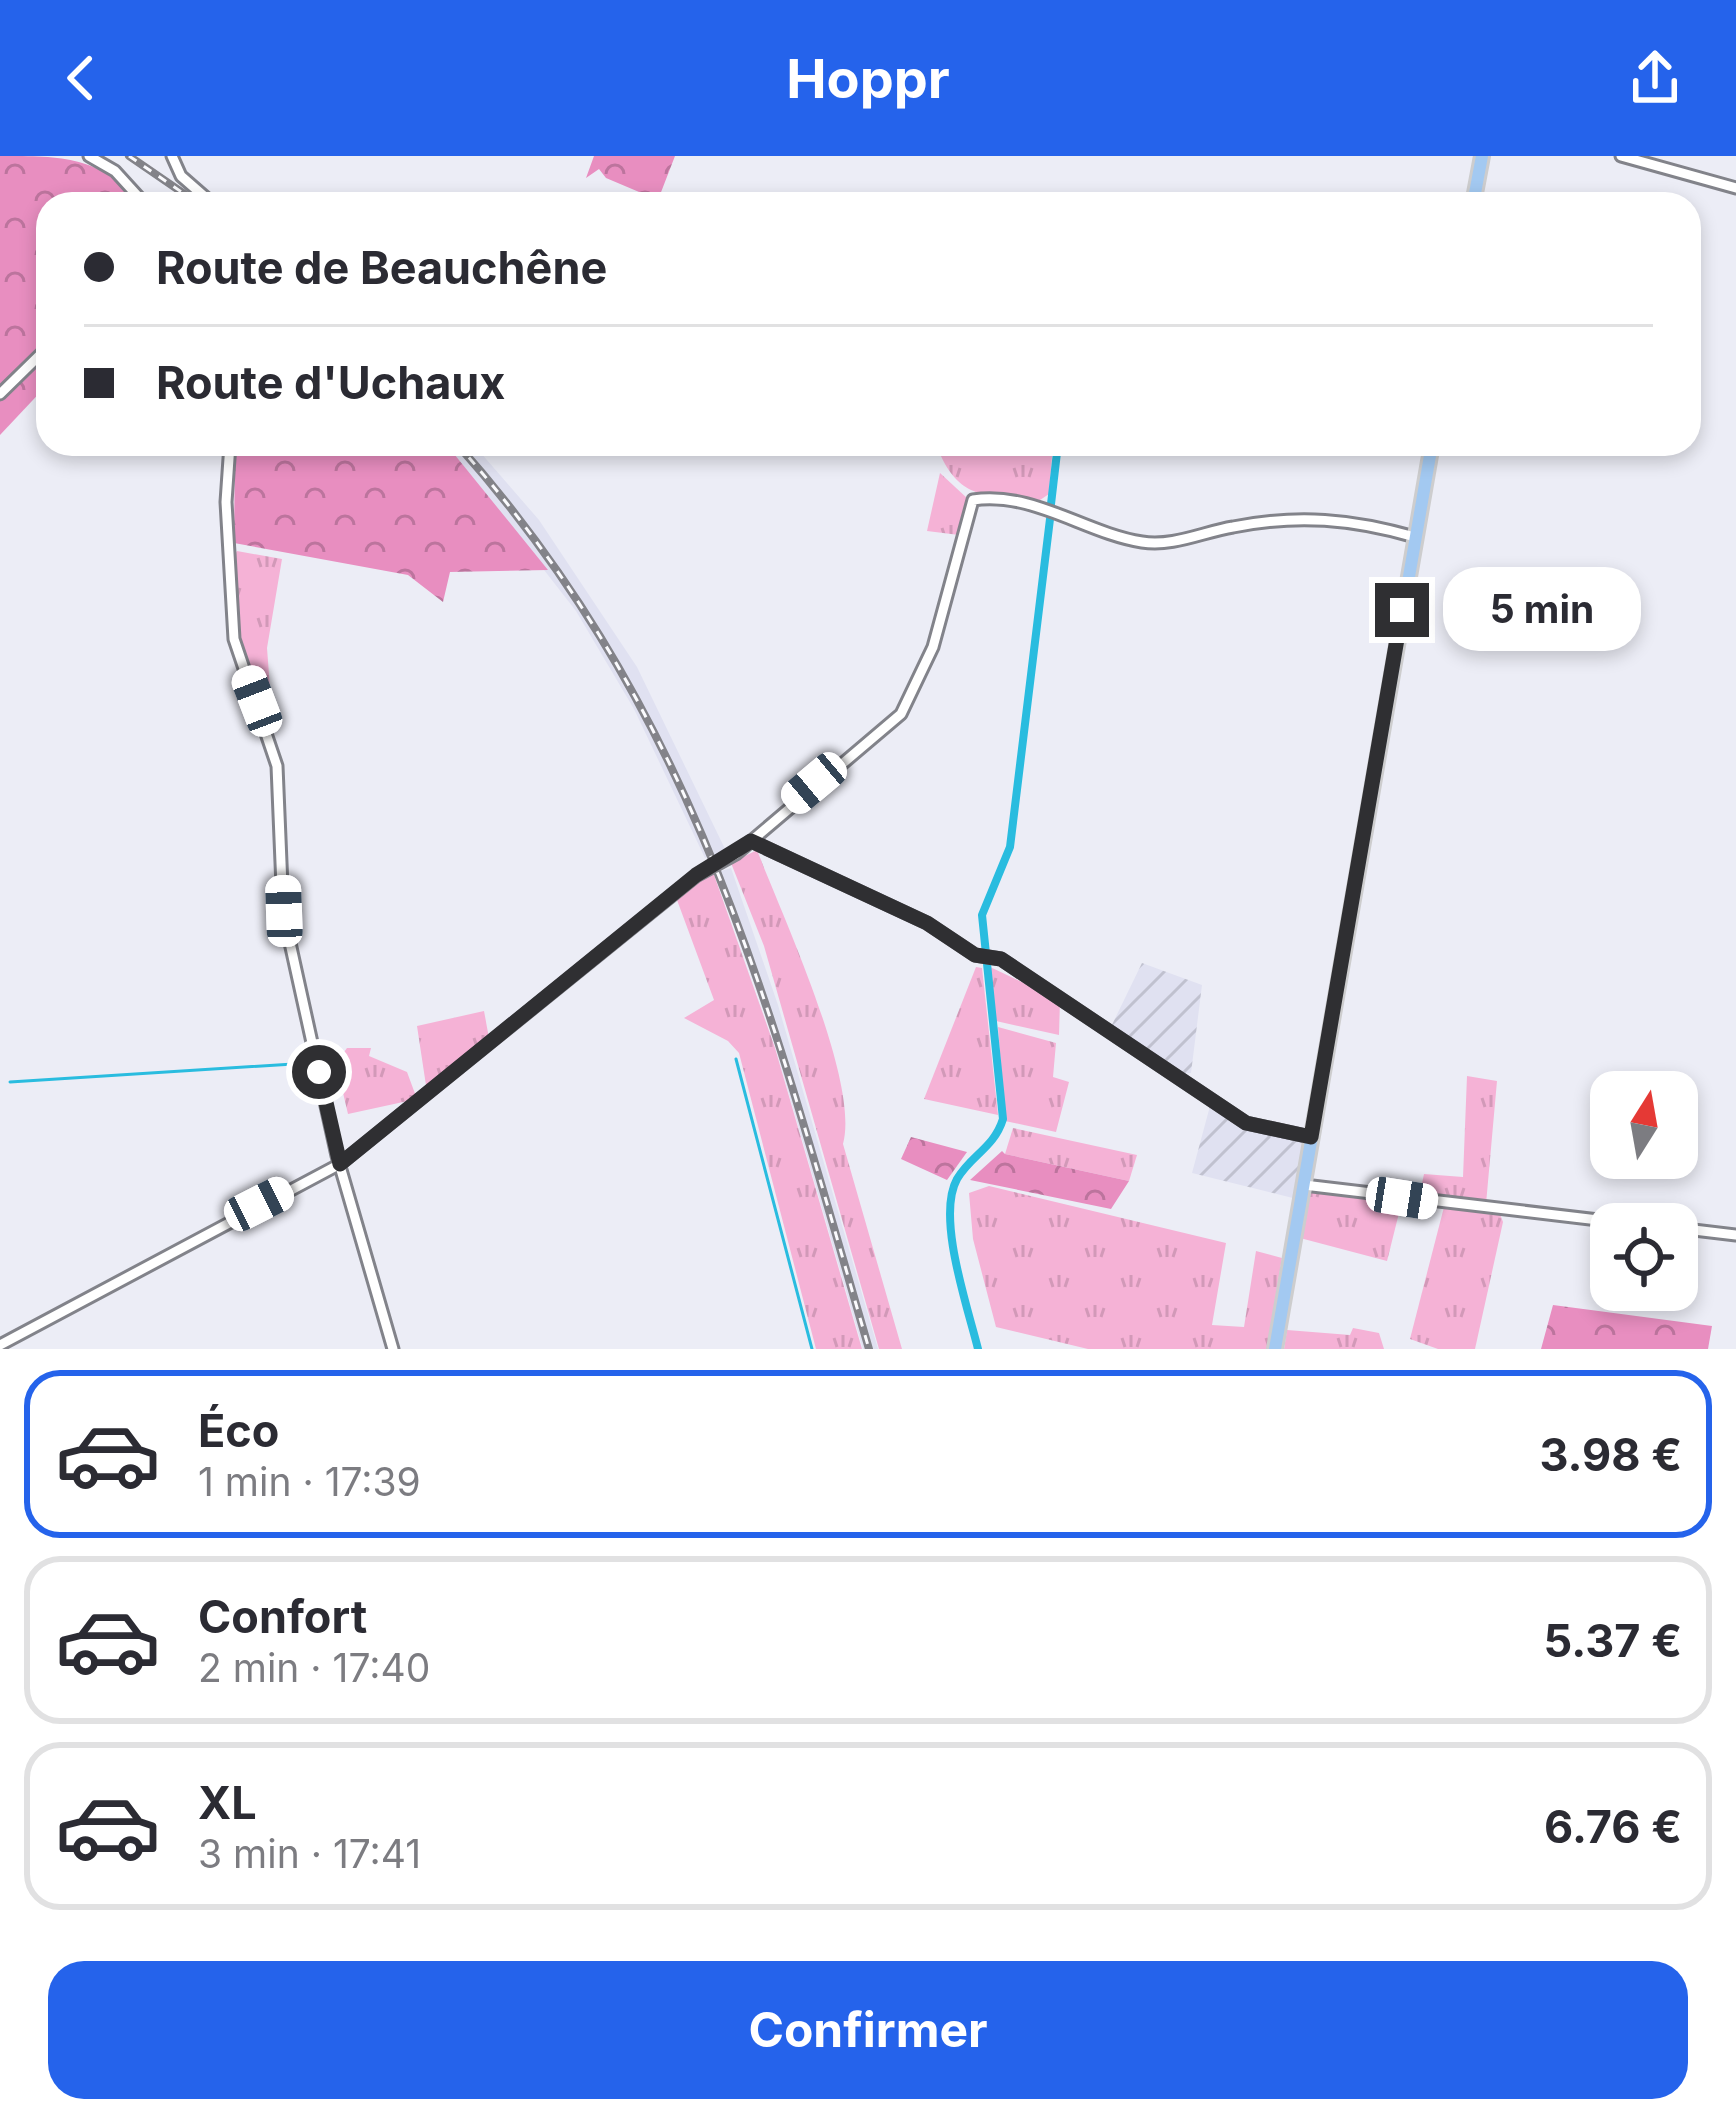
<!DOCTYPE html>
<html lang="fr">
<head>
<meta charset="utf-8">
<style>
  body { margin:0; font-family:Inter,sans-serif; background:#f2f2f3; color:#2b2b33; height:100vh; display:flex; flex-direction:column; font-size:45px; white-space:nowrap }
  * { box-sizing:border-box; margin:0 }
  p { font-size:39px; color:#7c7c81 }
  .icon { flex:none; width:66px; height:66px; fill:none; stroke:currentColor; stroke-width:2; stroke-linecap:round; stroke-linejoin:round }
  .map { position:relative; height:1193px; overflow:hidden }
  .drawer { display:flex; flex-direction:column; background:#fff; flex:1 }
  .drawer>* { flex:none }
  .top-card { position:absolute; left:36px; top:36px; width:1665px; height:264px; border-radius:36px; box-shadow:0 6px 18px #0003; display:grid; align-content:center; height:264px; padding:0 48px; background:#fff }
  .needle { width:78px; rotate:11deg }
  .tools { position:absolute; left:1590px; top:915px; display:grid; gap:24px }
  .tools a { display:grid; place-items:center; width:108px; height:108px; border-radius:24px; background:#fff; box-shadow:0 6px 18px #0003; font-size:60px }
  .end { position:absolute; width:54px; height:54px; margin:-27px; border:15px solid #2f2f32; background:#fff; box-shadow:0 0 0 6px #fff }
  .from { border-radius:50% }
  .bubble { position:absolute; height:84px; border-radius:36px; background:#fff; box-shadow:0 6px 18px #0003; font-size:39px; font-weight:700; line-height:84px; text-align:center }
  .car { position:absolute; width:36px; height:72px; margin:-36px -18px; border-radius:15px; box-shadow:0 0 9px 3px #0007; background:linear-gradient(#fff 24%,#345 0 40%,#fff 0 76%,#345 0 86%,#fff 0) }
  .top-card b { display:flex; align-items:center; gap:42px; height:114px; font-size:45px }
  .top-card b+b { border-top:3px solid #e1e1e2 }
  .top-card i { width:30px; height:30px; background:#2b2b33 }
  ul { padding:21px 0 0; list-style:none }
  li { display:flex; align-items:center; gap:36px; height:168px; margin:0 24px 18px; padding:0 24px; border:6px solid #e1e1e2; border-radius:36px }
  li div { flex:1 }
  li b { display:block; font-size:45px }
  li em { font-style:normal; font-weight:700 }
  li.on { border-color:#2563eb }
  li>.icon { width:108px; height:108px; stroke-width:1.5 }
  .cta { display:flex; gap:24px; margin-top:auto; padding:24px 48px }
  .cta a { flex:1; height:138px; border-radius:36px; background:#2563eb; color:#fff; font-size:48px; font-weight:700; line-height:138px; text-align:center }
  header { display:flex; justify-content:space-between; align-items:center; height:156px; padding:0 48px; background:#2563eb; color:#fff; font-size:54px; font-weight:700 }
  .map>svg:first-child { display:block }
  .built { fill:#e0e1f1 }
  .industrial { fill:url(#industrial-furrows) }
  .grass { fill:url(#grass-tufts) }
  .forest { fill:url(#forest-crowns) }
  .lines { fill:none; stroke-linecap:round; stroke-linejoin:round }
  .stream { stroke:#29bcdf; stroke-width:3 }
  .canal { stroke:#29bcdf; stroke-width:8 }
  .minor-casing { stroke:#82838a; stroke-width:15 }
  .major-casing { stroke:#cdcdce; stroke-width:18 }
  .minor { stroke:#fff; stroke-width:9 }
  .major { stroke:#a3c9f1; stroke-width:12 }
  .rail-casing { stroke:#838389; stroke-width:8 }
  .rail { stroke:#fbfbfe; stroke-width:3; stroke-dasharray:9; stroke-linecap:butt }
  .route { stroke:#2f2f32; stroke-width:15 }
</style>
</head>
<body>
<header><svg class="icon" aria-label="back" viewBox="0 0 24 24"><path d="M15 5l-7 7 7 7"/></svg>Hoppr<svg class="icon" aria-label="share" viewBox="0 0 24 24"><path d="M12 15V3M7 8l5-5 5 5M5 13v7h14v-7"/></svg></header>
<div class="map">
<svg width="1736" height="1193" viewBox="0 0 1736 1193">
  <defs>
    <pattern id="industrial-furrows" width="10" height="10" patternUnits="userSpaceOnUse" patternTransform="scale(3)"><rect width="10" height="10" fill="#e0e1f1"/><path d="M-1 1l2-2M0 10L10 0M9 11l2-2" fill="none" stroke="#c0c1cf"/></pattern>
    <pattern id="grass-tufts" width="24" height="20" patternUnits="userSpaceOnUse" patternTransform="scale(3)"><rect width="24" height="20" fill="#f5b2d6"/><path d="M3 7l-1-3M5 7V3M7 7l1-3M15 17l-1-3M17 17v-4M19 17l1-3" fill="none" stroke="#d299b8"/></pattern>
    <pattern id="forest-crowns" width="20" height="18" patternUnits="userSpaceOnUse" patternTransform="scale(3)"><rect width="20" height="18" fill="#e88ec0"/><path d="M2 6a3 3 0 1 1 6 0M12 15a3 3 0 1 1 6 0" fill="none" stroke="#bc749d"/></pattern>
  </defs>
  <rect width="100%" height="100%" fill="#ecedf6"/>
  <!-- built -->
  <g class="built">
    <polygon points="446,288 473,288 539,364 637,511 726,695 705,702 634,553 576,455"/>
    <polygon points="731,712 778,849 878,1193 863,1193 771,876 715,717"/>
  </g>
  <!-- industrial -->
  <g class="industrial">
    <polygon points="1142,807 1202,829 1191,917 1174,918 1109,875"/>
    <polygon points="1210,950 1249,972 1307,984 1297,1043 1192,1017"/>
  </g>
  <!-- grass -->
  <g class="grass">
    <path d="M936,288H1053L1049,338L1040,344C986,340 957,345 936,288Z"/>
    <polygon points="940,317 968,343 959,379 927,375"/>
    <polygon points="237,395 282,403 267,492 273,571 239,484 233,402"/>
    <path d="M757,694C782,759 860,926 843,988L902,1193H879L764,790L731,707Z"/>
    <polygon points="713,716 775,892 862,1193 816,1193 739,897 728,885 684,862 714,844 677,744 701,720"/>
    <polygon points="988,810 1060,844 1059,879 996,865"/>
    <polygon points="976,811 982,812 998,959 924,943"/>
    <polygon points="484,855 489,882 427,936 417,870"/>
    <polygon points="998,871 1056,887 1053,921 1069,926 1056,976 1005,965"/>
    <polygon points="347,892 371,892 369,900 407,916 417,943 348,958 336,907"/>
    <polygon points="1467,920 1497,925 1486,1048 1419,1041 1424,1018 1463,1021"/>
    <polygon points="1013,972 1137,999 1129,1025 1005,998"/>
    <polygon points="989,1030 1226,1087 1212,1169 1244,1171 1256,1095 1282,1102 1267,1193 1088,1193 996,1171 973,1083 969,1037"/>
    <polygon points="1307,1033 1402,1045 1387,1105 1300,1082"/>
    <polygon points="1444,1051 1500,1058 1503,1066 1475,1193 1438,1193 1410,1183"/>
    <polygon points="1353,1172 1379,1177 1384,1193 1284,1193 1287,1174 1350,1179"/>
  </g>
  <!-- forest -->
  <g class="forest">
    <path d="M0,0C64,0 99,0 142,48H48V185L0,232Z"/>
    <polygon points="594,0 675,0 658,44 606,22 599,13 586,22"/>
    <polygon points="48,196 48,228 0,279 0,242"/>
    <polygon points="235,288 446,288 548,414 450,416 443,446 408,419 234,387"/>
    <polygon points="911,981 967,996 947,1024 901,1003"/>
    <polygon points="1002,995 1005,998 1129,1025 1111,1053 970,1024"/>
    <polygon points="1553,1149 1712,1170 1708,1193 1541,1193"/>
  </g>
  <g class="lines">
    <!-- stream -->
    <g class="stream">
      <polyline points="736,903 812,1193"/>
      <polyline points="10,926 309,907"/>
      <polyline points="80,1141 310,1019"/>
    </g>
    <!-- canal -->
    <g class="canal">
      <polyline points="1086,48 1087,43"/>
      <polyline points="1051,348 1058,288"/>
      <path d="M978,1193C968,1152 936,1061 957,1023C971,999 994,992 1003,963L982,759L1010,691L1050,363"/>
    </g>
    <!-- minor casing -->
    <g class="minor-casing">
      <g id="minor">
        <polyline points="89,0 115,15 145,48"/>
        <polyline points="172,0 181,20 213,48"/>
        <polyline points="1621,0 1736,32"/>
        <polyline points="0,238 48,191"/>
        <polyline points="230,288 226,346 234,483 277,610 283,755 337,1000 393,1193"/>
        <polyline points="751,685 927,767 975,799 1001,803 1246,967 1311,981"/>
        <polyline points="1304,1029 1632,1068"/>
        <polyline points="1677,1072 1736,1079"/>
        <path d="M0,1189L340,1008L696,720L736,698L901,558L933,491L973,344C1033,335 1085,377 1142,386C1173,391 1203,376 1233,371C1298,358 1352,363 1415,381"/>
      </g>
    </g>
    <!-- major casing -->
    <g class="major-casing">
      <g id="major">
        <polyline points="1473,48 1482,0"/>
        <polyline points="1275,1193 1432,288"/>
      </g>
    </g>
    <!-- minor -->
    <use href="#minor" class="minor"/>
    <!-- major -->
    <use href="#major" class="major"/>
    <!-- rail casing -->
    <g class="rail-casing">
      <g id="rail">
        <polyline points="129,0 199,48"/>
        <path d="M457,288C700,561 770,853 869,1193"/>
      </g>
    </g>
    <!-- rail -->
    <use href="#rail" class="rail"/>
  </g>
  <g class="lines">
    <!-- route -->
    <polyline class="route" points="319,916 340,1008 696,719 751,685 927,767 975,799 1001,803 1246,967 1311,981 1402,454"/>
  </g>
</svg>
<div class="tools">
<a><svg class="needle" viewBox="-14 -14 28 28"><path d="M0-13l5 13h-10z" fill="#e53935"/><path d="M0 13l5-13h-10z" fill="#7c7c81"/></svg></a>
<a><svg class="icon" aria-label="locate" viewBox="0 0 24 24"><circle cx="12" cy="12" r="6"/><path d="M12 2v4M12 18v4M2 12h4M18 12h4"/></svg></a>
</div>
<i class="end from" style="left:319px;top:916px"></i>
<i class="end" style="left:1402px;top:454px"></i>
<div class="bubble" style="left:1443px;top:411px;width:198px">5 min</div>
<i class="car" style="left:257px;top:545px;rotate:339deg"></i>
<i class="car" style="left:814px;top:627px;rotate:230deg"></i>
<i class="car" style="left:284px;top:755px;rotate:358deg"></i>
<i class="car" style="left:1402px;top:1042px;rotate:99deg"></i>
<i class="car" style="left:259px;top:1048px;rotate:63deg"></i>
<div class="top-card">
<b><i class="from"></i>Route de Beauchêne</b>
<b><i></i>Route d'Uchaux</b>
</div>
</div>
<section class="drawer">
<ul>
<li class="on"><svg class="icon" aria-label="car" viewBox="0 0 24 24"><path d="M5 17H2v-5l4-1 3-4h7l3 4 3 1v5h-3M9 17h6M6 11h13"/><circle cx="7" cy="17" r="2"/><circle cx="17" cy="17" r="2"/></svg><div><b>Éco</b><p>1 min · 17:39</p></div><em>3.98 €</em></li>
<li><svg class="icon" aria-label="car" viewBox="0 0 24 24"><path d="M5 17H2v-5l4-1 3-4h7l3 4 3 1v5h-3M9 17h6M6 11h13"/><circle cx="7" cy="17" r="2"/><circle cx="17" cy="17" r="2"/></svg><div><b>Confort</b><p>2 min · 17:40</p></div><em>5.37 €</em></li>
<li><svg class="icon" aria-label="car" viewBox="0 0 24 24"><path d="M5 17H2v-5l4-1 3-4h7l3 4 3 1v5h-3M9 17h6M6 11h13"/><circle cx="7" cy="17" r="2"/><circle cx="17" cy="17" r="2"/></svg><div><b>XL</b><p>3 min · 17:41</p></div><em>6.76 €</em></li>
</ul>
<div class="cta"><a>Confirmer</a></div>
</section>
</body>
</html>
